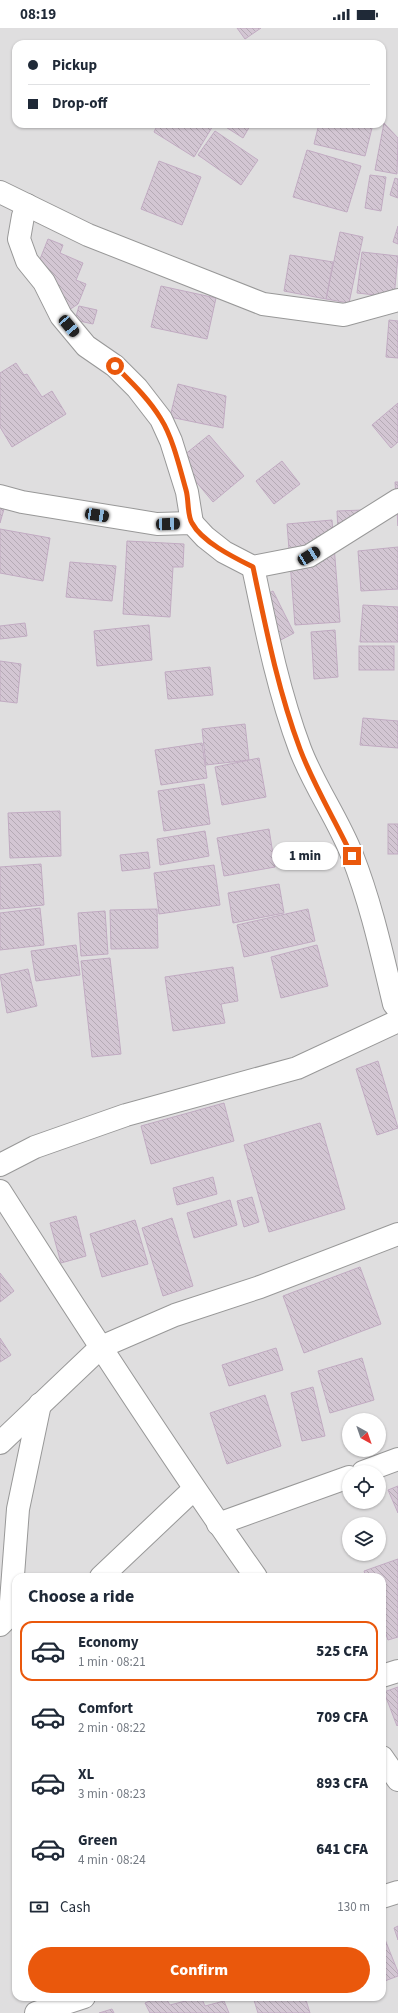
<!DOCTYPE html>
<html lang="en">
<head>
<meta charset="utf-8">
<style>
  body { margin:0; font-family:"Source Sans 3",sans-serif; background:#f2f2f3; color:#1f2937; height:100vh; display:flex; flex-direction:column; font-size:15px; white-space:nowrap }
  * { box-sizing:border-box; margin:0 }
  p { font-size:13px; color:#747a83 }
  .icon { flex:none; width:22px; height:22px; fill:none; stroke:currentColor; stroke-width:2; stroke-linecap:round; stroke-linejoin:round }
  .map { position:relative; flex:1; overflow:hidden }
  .drawer { position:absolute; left:12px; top:1545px; width:374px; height:428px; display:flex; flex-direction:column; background:#fff; border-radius:12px; box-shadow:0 1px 3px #0004 }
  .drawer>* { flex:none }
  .banner { position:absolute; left:12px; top:12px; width:374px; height:88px; border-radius:12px; box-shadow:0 1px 3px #0004; display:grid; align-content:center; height:88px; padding:0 16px; background:#fff }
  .needle { width:26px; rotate:140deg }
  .fabs { position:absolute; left:342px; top:1385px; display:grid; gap:8px }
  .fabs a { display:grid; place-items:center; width:44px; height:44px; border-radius:50%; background:#fff; box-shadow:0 1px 3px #0004; font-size:20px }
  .end { position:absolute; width:18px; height:18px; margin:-9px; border:5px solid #ea580c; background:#fff; box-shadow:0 0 0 2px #fff }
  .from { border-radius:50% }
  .bubble { position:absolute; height:28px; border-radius:14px; background:#fff; box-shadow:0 1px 3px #0004; font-size:13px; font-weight:800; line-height:28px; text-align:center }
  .car { position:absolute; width:12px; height:24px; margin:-12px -6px; border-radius:5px; box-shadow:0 0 3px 1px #0007; background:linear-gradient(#222 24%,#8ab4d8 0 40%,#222 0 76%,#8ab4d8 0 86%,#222 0) }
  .banner b { display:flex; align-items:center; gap:14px; height:38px; font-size:15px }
  .banner b+b { border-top:1px solid #e0e1e3 }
  .banner i { width:10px; height:10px; background:#1f2937 }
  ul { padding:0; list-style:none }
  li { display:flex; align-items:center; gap:12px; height:60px; margin:0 8px 6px; padding:0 8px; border:2px solid transparent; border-radius:12px }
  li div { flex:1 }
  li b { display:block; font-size:15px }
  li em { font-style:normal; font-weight:800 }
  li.current { border-color:#ea580c }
  li>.icon { width:36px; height:36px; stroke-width:1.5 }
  h2 { padding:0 16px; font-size:18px; line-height:48px }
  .pay { display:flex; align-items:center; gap:10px; height:44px; padding:0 16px; font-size:15px }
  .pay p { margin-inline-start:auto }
  .cta { display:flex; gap:8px; margin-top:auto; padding:8px 16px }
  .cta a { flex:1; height:46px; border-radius:24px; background:#ea580c; color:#fff; font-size:16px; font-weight:800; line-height:46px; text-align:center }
  .status { display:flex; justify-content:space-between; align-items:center; height:28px; padding:0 20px; background:#fff; direction:ltr }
  .status svg { height:11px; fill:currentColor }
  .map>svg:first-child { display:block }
  .residential { fill:#dfdedf; fill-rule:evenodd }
  .building { fill:url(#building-back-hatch); stroke:#c1abc2 }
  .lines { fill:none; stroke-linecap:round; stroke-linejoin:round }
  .minor-casing { stroke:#989898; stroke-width:24 }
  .minor { stroke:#fff; stroke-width:22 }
  .route { stroke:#ea580c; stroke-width:5 }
</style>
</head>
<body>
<div class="status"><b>08:19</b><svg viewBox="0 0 49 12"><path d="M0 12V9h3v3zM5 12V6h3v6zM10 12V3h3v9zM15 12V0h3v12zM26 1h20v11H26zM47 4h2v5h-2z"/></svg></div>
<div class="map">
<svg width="398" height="1985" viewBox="0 0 398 1985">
  <defs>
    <pattern id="building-back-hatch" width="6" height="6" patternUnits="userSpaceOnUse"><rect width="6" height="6" fill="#d3c6d3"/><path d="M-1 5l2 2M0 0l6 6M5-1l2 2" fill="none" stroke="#b5aab5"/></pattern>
  </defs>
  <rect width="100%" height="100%" fill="#f1e8ef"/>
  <!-- residential -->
  <path class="residential" d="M0,0H398V1985H0ZM16,16H382V96H16ZM349,1392H379V1422H349ZM349,1444H379V1474H349ZM349,1496H379V1526H349ZM16,1549H382V1969H16Z"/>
  <!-- building -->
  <g class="building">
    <polygon points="237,0 261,0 245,11"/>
    <polygon points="384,95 398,110 397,146 375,142"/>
    <polygon points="158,96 214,96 194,129 154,104"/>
    <polygon points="221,96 251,96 243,110"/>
    <polygon points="319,96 373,96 365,128 314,116"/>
    <polygon points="215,103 258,132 241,157 198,127"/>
    <polygon points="307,122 361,138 347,184 293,169"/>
    <polygon points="159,133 201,149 182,197 141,181"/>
    <polygon points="370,147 386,149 381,183 365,180"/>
    <polygon points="395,150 398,151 398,170 390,167"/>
    <polygon points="398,198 398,216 393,214"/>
    <polygon points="340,204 363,209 349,275 326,271"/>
    <polygon points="48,211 63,217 60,225 83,235 76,252 86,256 78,276 63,286 33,249"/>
    <polygon points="362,224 398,228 394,269 357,265"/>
    <polygon points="290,227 333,234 326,271 284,263"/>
    <polygon points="161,258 216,270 207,311 151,299"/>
    <polygon points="79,278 97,282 93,296 75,292"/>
    <polygon points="389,292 398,293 398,330 386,329"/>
    <polygon points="16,335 24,347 27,346 42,369 52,363 66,386 12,419 0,399 0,345"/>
    <polygon points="178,356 226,368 223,400 170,389"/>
    <polygon points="398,375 398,414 391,420 372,397"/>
    <polygon points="209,407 244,448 213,474 178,432"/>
    <polygon points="282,433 300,456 274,476 256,453"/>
    <polygon points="395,454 398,454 398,498"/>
    <polygon points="0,480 4,481 0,495"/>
    <polygon points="363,482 338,503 337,483"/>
    <polygon points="332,492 340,594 295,597 287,496"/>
    <polygon points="0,501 50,510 43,553 0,545"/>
    <polygon points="127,513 184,516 183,539 173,539 170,589 123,586"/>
    <polygon points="398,519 398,561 361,563 358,523"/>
    <polygon points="70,534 116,538 112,573 66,569"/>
    <polygon points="273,563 294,605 275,615 254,572"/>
    <polygon points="363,577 398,579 398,614 360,614"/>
    <polygon points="25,595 27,608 0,611 0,598"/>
    <polygon points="149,597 152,632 97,638 94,603"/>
    <polygon points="335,602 338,649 314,651 311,604"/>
    <rect x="359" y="618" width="35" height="24"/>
    <polygon points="0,633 21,636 17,675 0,673"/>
    <polygon points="210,639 213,667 168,671 165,644"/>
    <polygon points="363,690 398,693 398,720 360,717"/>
    <polygon points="245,696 249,732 206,737 202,701"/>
    <polygon points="202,715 207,750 161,757 155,722"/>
    <polygon points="259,730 266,769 222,777 215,739"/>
    <polygon points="204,756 210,796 164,803 158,763"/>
    <polygon points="60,783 61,828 10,830 8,785"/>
    <rect x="388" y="796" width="10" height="30"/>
    <polygon points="269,801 275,839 224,848 217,810"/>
    <polygon points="205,803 209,828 160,837 157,811"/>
    <polygon points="148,824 150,840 122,843 120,827"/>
    <polygon points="41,836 44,877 0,881 0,839"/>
    <polygon points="214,837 220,877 159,886 154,845"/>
    <polygon points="279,856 284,885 233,895 228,865"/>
    <polygon points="40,880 44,917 0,922 0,885"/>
    <polygon points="157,881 158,920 111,921 110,882"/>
    <polygon points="308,881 315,913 244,929 237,897"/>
    <polygon points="105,883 108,926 81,928 78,885"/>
    <polygon points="76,917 80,947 36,953 31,923"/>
    <polygon points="317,917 328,958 281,970 271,929"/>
    <polygon points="110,930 121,1026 92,1029 81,933"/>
    <polygon points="233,939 238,973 221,976 225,995 173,1003 165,949"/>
    <polygon points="28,941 37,978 7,985 0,947"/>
    <polygon points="378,1033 398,1100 377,1107 356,1041"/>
    <polygon points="224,1075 234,1113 151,1136 141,1098"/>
    <polygon points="320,1095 345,1181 269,1204 244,1117"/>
    <polygon points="213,1149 217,1166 177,1177 173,1160"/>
    <polygon points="252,1169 259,1194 244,1199 237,1173"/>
    <polygon points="230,1172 237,1197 194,1210 187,1185"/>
    <polygon points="76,1188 86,1228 61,1235 50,1195"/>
    <polygon points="172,1190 193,1258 163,1268 142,1200"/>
    <polygon points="135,1192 148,1236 102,1249 90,1206"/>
    <polygon points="360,1239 381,1296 304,1325 283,1268"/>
    <polygon points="0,1245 14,1263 0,1274"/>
    <polygon points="0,1310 11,1327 0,1334"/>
    <polygon points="276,1320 283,1342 229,1358 222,1337"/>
    <polygon points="362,1330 374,1372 330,1385 318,1343"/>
    <polygon points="313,1359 325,1408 302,1413 291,1365"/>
    <polygon points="265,1367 281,1418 227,1436 210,1385"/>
    <polygon points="398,1458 398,1485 388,1462"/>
    <polygon points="398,1531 398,1609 388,1612 382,1595 382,1549 366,1549 364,1543"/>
    <polygon points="398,1659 398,1697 397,1698 384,1664"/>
    <polygon points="398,1898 398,1912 394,1900"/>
    <polygon points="382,1904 398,1944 398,1948 382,1954"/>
    <polygon points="158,1969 165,1969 170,1977 201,1969 205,1978 224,1973 229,1985 150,1985 145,1975"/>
    <polygon points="253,1969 305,1969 310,1985 258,1985"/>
    <polygon points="112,1981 114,1985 99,1985"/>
  </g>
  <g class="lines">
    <!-- minor casing -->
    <g class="minor-casing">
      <g id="minor">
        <polyline points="0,164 88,207 263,276 344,287 398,272"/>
        <polyline points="27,177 23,188 19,211 27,233 44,254 61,288 86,318 115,338 137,360 161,391 171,413 187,464 192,495"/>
        <polyline points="0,468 22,474 157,496 192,495 205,509 224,524 253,539 309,528 398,472"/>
        <path d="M253,539C266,601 278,662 300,721C314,758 338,791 352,827C371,875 382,926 394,976L398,981"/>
        <polyline points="0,1137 35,1119 126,1087 297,1040 398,993"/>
        <path d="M0,1163C83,1293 167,1423 256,1549"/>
        <polyline points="0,1415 101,1319 175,1287 260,1259 398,1206"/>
        <polyline points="363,1444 398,1431"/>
        <polyline points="218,1496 349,1449"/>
        <polyline points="101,1549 194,1461"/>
        <polyline points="0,1597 10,1587 18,1481 40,1376"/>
        <polyline points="382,1648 398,1643"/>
        <polyline points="382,1729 398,1752"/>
        <polyline points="382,1869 398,1864"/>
        <polyline points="36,1985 84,1969"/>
      </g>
    </g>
    <!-- minor -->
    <use href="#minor" class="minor"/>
  </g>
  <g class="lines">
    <!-- route -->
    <path class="route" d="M115,338C132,355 149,371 161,391C173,410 180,441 186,462C189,472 187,487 192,495C202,514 235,530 253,539C266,601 278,662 300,721C314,758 335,792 352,828"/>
  </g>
</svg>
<div class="fabs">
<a><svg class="needle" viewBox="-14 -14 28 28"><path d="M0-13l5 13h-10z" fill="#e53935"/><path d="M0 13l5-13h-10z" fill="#747a83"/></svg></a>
<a><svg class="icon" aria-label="locate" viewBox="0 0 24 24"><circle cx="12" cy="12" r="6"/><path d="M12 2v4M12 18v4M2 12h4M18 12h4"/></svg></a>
<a><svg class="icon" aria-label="layers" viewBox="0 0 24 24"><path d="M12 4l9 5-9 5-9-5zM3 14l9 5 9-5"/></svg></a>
</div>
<i class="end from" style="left:115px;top:338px"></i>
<i class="end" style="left:352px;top:828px"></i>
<div class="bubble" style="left:272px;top:814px;width:66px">1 min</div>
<i class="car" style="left:69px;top:298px;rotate:140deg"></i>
<i class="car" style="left:97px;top:487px;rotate:99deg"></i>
<i class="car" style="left:168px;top:496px;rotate:88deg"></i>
<i class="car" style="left:309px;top:528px;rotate:59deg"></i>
<div class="banner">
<b><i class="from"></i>Pickup</b>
<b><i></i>Drop-off</b>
</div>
<section class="drawer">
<h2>Choose a ride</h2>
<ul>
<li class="current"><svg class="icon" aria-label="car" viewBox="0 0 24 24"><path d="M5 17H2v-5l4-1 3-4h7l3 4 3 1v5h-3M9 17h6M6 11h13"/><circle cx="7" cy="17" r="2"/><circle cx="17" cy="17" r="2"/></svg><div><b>Economy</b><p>1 min · 08:21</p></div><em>525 CFA</em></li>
<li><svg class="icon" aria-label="car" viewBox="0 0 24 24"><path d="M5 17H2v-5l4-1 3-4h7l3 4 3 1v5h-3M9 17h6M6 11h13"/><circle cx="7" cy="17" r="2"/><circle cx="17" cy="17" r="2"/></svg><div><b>Comfort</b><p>2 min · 08:22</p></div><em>709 CFA</em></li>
<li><svg class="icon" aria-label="car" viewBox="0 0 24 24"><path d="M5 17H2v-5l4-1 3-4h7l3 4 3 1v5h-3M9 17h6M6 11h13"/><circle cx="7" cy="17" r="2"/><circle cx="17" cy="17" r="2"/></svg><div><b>XL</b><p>3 min · 08:23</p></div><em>893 CFA</em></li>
<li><svg class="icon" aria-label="car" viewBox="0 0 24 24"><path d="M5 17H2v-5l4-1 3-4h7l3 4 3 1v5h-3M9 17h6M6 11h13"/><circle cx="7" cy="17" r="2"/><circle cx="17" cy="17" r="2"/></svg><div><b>Green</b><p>4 min · 08:24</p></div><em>641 CFA</em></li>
</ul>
<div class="pay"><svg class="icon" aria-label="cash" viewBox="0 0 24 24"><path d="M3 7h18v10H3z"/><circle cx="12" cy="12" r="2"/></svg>Cash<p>130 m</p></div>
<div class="cta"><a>Confirm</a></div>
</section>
</div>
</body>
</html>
